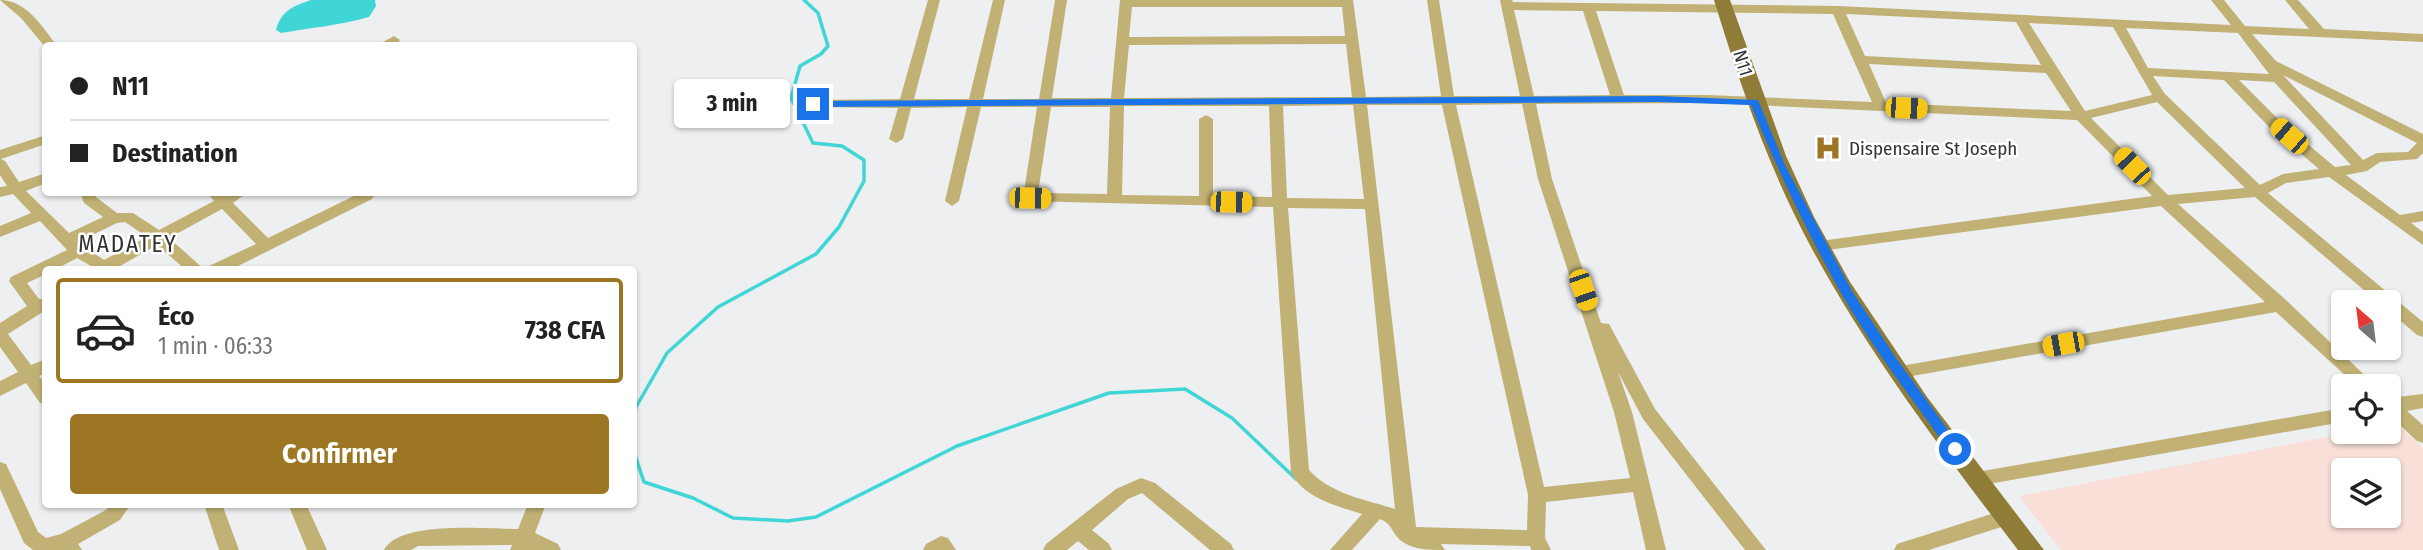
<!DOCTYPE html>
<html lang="fr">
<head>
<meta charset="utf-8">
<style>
  body { margin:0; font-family:"Fira Sans Condensed",sans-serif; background:#f6f6f6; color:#222; height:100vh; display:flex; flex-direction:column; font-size:26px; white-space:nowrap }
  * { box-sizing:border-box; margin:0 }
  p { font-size:23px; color:#767676 }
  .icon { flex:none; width:38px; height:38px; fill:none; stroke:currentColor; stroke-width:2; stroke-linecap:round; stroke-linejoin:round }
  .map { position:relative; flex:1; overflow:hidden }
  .details { position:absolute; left:42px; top:266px; width:595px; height:242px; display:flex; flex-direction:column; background:#fff; border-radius:7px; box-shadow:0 2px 5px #0004 }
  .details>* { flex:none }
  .banner { position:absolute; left:42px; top:42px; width:595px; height:154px; border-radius:7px; box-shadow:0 2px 5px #0004; display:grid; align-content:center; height:154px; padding:0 28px; background:#fff }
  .needle { width:46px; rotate:332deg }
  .tools { position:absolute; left:2331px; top:290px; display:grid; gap:14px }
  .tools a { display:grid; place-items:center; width:70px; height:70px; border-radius:7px; background:#fff; box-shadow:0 2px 5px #0004; font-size:35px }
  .end { position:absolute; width:32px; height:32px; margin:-16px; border:9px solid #1a73e8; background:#fff; box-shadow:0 0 0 4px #fff }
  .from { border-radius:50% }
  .bubble { position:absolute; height:49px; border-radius:7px; background:#fff; box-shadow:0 2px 5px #0004; font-size:23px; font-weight:700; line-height:49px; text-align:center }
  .car { position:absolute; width:21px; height:42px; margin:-21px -10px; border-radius:9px; box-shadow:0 0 5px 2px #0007; background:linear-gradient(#f5c518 24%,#345 0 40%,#f5c518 0 76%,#345 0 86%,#f5c518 0) }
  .banner b { display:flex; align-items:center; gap:24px; height:66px; font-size:26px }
  .banner b+b { border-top:2px solid #e0e0e0 }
  .banner i { width:18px; height:18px; background:#222 }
  ul { padding:12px 0 0; list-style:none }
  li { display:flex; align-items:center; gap:21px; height:105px; margin:0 14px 10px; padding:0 14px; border:4px solid transparent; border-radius:7px }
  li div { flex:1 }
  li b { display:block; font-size:26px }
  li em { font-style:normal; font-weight:700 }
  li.active { border-color:#9d7623 }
  li>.icon { width:63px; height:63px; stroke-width:1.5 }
  .primary-button { display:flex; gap:14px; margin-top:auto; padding:14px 28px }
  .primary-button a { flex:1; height:80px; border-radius:7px; background:#9d7623; color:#fff; font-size:28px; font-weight:700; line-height:80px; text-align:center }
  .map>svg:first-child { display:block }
  .industrial { fill:#f8dfd7; fill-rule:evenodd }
  .water { fill:#40d6d6 }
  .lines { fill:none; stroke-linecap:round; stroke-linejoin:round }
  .stream { stroke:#40d6d6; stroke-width:3.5 }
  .minor { fill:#c1b174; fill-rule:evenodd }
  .major { fill:#8f7c36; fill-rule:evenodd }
  .route { fill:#1a73e8 }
  .labels { text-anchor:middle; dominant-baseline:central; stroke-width:5; stroke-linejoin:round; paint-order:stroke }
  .street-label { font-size:19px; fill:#353536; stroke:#fff }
  .poi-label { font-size:19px; fill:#353536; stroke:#fff; text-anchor:start }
  .quarter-label { font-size:23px; letter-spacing:2px; fill:#303133; stroke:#fff }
</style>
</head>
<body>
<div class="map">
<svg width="2423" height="550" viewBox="0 0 2423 550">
  <rect width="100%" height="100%" fill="#eeeff1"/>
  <!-- industrial -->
  <path class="industrial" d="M2397,424L2423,448V550H2061L2019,496L2353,432H2389V425ZM2343,471H2389V516H2343Z"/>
  <!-- water -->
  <path class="water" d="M311,0H375L376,6L369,17C341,25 310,28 281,33L276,30C281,11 293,6 311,0Z"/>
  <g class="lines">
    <!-- stream -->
    <g class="stream">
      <polyline points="634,420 636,407 667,353 718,307 816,254 839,227 864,181 864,160 842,146 813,143 791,98 800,66 821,54 828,46 818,13 804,0"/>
      <polyline points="634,452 644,482 693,498 733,518 788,521 816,517 957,446 1109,393 1185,389 1232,418 1296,479"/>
    </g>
    <!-- minor -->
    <g class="minor">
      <path d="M0,0C26,0 42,26 57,46H46V48L21,18Z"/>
      <path d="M928,0H940L914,99H969L993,0H1005L983,99H1039L1055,0H1067L1052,98H1111L1120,0H1353L1366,97L1441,96L1427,0H1439L1454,96H1520L1500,0H1512L1513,2L1838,6L2231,25L2211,0H2224L2245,26L2309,29L2285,0H2298L2324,29L2423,34V42L2252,34L2276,61L2423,134V153L2417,159L2380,162L2367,171L2346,175L2400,215L2423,211V221L2411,223L2423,232V245L2329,177L2286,183L2268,193L2423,322V337L2417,335L2389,311V303H2379L2255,197L2178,204L2287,301L2377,387H2358L2276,312L1901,378L1895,377L1893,372L1895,367L1901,366L2265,302L2161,206L1820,251L1812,246L1820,241L2152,196L2077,120L1708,103L1536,104L1552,179L1601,323L1609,324L1655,409L1766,550H1745L1643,419L1618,372L1632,412L1666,550H1646L1633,492L1546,502L1545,538L1551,550H1531L1530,546L1441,544L1445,550C1429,550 1412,550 1400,540C1392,532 1391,523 1380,519L1352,550H1330L1362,514C1337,506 1304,498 1291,473L1273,207L1025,201L1023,198L1037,107H981L959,201L952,206L945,201L967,107L911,108L903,139L896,143L889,139L898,108L808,107L806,104L808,101L813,100L900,99ZM1132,7H1342L1345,36L1129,37ZM1514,10L1583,11L1610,95L1534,96ZM1596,11L1833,14L1872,102L1708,95H1624ZM1846,14L2016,22L2041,65L1865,56ZM2029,23L2113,27L2152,95L2085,111ZM2126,28L2238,33L2269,74L2148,68ZM1346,44L1352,97L1124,98L1129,45ZM1869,64L2046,73L2071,111L1886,103ZM2283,75L2417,143L2408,152L2377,153L2363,160ZM2153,76L2224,80L2269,127L2319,169L2283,174L2260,185L2165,94ZM2239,80L2274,82L2351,165L2335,167L2279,120ZM2157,102L2245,188L2168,195L2091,118ZM1522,104L1538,179L1614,412L1630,478L1544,487L1456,105ZM1353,105L1364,199L1287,198L1283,106ZM1367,105H1442L1528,495L1527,530L1416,527ZM1124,106H1269L1272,197L1213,196V119L1206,115L1199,119V196L1122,195ZM1051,107H1110L1107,194L1038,193ZM1288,208L1365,209L1395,509C1367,500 1330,494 1309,470Z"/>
      <path d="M394,36L400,40C395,48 385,46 376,46Z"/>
      <path d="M46,135V144L1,159L5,161L19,182L46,173V183L26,191L69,233L103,217L84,203L80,192H95L96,197L117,213H133L159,230L214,201L207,192H248L233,203L268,238L358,194L357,192H372L374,196L372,199L230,270H207L209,266L256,244L222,209L169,238L205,270H186L157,245L113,270H91L93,267L77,258L54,270H46V274L27,283L39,299H46V310L8,334L31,365L46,359V373L39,376L46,384V404L40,403L26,383L0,396V381L18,372L0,347V323L27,306L9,281L11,277L67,250L40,221L0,237V226L31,213L13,194L0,197V187L7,186L0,175V150ZM125,222L147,237L104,260L78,242L117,223Z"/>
      <polygon points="2423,394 2423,408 2407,411 2423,425 2423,443 2417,441 2389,415 2389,398"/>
      <polygon points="2343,408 2343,422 1977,486 1971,484 1968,479 1971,474 1977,472"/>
      <polygon points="0,462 6,464 38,532 46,538 61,534 106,510 111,504 131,504 120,520 78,544 82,550 33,550 24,543 0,489"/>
      <polygon points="1141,478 1155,483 1231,544 1234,550 1210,550 1142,493 1128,499 1092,530 1109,544 1112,550 1089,550 1078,541 1067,550 1043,550 1046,544 1116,489"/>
      <polygon points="204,504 222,504 239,550 219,550"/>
      <polygon points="288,504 306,504 327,550 307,550"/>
      <path d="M528,504H546L535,533L558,544L561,550H510L512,545L418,546L411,550H384C399,520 488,529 518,529Z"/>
      <polygon points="2007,509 2014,511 2016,517 2014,523 1929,550 1894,550 1897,544"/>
      <polygon points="941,536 948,538 956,550 923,550 926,544"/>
    </g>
    <!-- major -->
    <path class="major" d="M1714,0H1730L1786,156L1814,217L1850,282L1927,397L2044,550H2018C1944,453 1870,356 1811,247C1769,169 1740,85 1714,0Z"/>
  </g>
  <!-- route -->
  <path class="route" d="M1658,96L1758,100L1785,165L1852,291L1896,358L1959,445V452H1950C1913,400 1873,349 1841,293C1807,232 1777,169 1751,105L1658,102L813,107L808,104L813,101Z"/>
  <!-- icons -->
  <defs>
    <g id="hospital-bare" transform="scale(2.1)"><path d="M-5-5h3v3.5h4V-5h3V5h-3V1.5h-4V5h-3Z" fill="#9d7623" stroke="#fff" stroke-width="2.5" paint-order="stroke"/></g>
  </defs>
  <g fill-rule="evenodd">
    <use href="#hospital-bare" x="1828" y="148"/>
  </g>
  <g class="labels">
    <!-- street labels -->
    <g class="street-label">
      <text transform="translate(1743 63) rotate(73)">N11</text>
    </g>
    <!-- poi labels -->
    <g class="poi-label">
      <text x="1849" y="148">Dispensaire St Joseph</text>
    </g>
    <!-- quarter labels -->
    <g class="quarter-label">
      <text x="128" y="244">MADATEY</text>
    </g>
  </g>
</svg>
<div class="tools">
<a><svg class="needle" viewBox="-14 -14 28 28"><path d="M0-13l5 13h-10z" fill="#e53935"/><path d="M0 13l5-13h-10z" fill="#767676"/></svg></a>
<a><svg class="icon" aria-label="locate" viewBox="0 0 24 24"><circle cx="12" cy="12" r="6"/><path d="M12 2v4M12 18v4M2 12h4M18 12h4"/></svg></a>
<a><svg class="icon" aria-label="layers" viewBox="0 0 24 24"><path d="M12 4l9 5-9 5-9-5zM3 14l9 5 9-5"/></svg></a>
</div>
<i class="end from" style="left:1955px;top:449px"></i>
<i class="end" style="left:813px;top:104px"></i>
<div class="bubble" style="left:674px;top:79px;width:116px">3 min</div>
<i class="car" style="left:1906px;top:108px;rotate:92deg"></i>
<i class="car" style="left:2289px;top:136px;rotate:311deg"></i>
<i class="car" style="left:2132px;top:166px;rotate:316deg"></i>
<i class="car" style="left:1030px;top:198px;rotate:91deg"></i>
<i class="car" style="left:1231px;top:202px;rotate:91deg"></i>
<i class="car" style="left:1583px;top:290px;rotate:161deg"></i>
<i class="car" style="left:2063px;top:344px;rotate:260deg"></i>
<div class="banner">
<b><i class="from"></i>N11</b>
<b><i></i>Destination</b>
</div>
<section class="details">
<ul>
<li class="active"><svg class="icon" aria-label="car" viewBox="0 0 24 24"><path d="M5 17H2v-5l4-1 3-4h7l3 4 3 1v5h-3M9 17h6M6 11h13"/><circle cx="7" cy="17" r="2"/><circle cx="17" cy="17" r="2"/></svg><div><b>Éco</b><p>1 min · 06:33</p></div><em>738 CFA</em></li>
</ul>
<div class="primary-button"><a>Confirmer</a></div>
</section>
</div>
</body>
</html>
